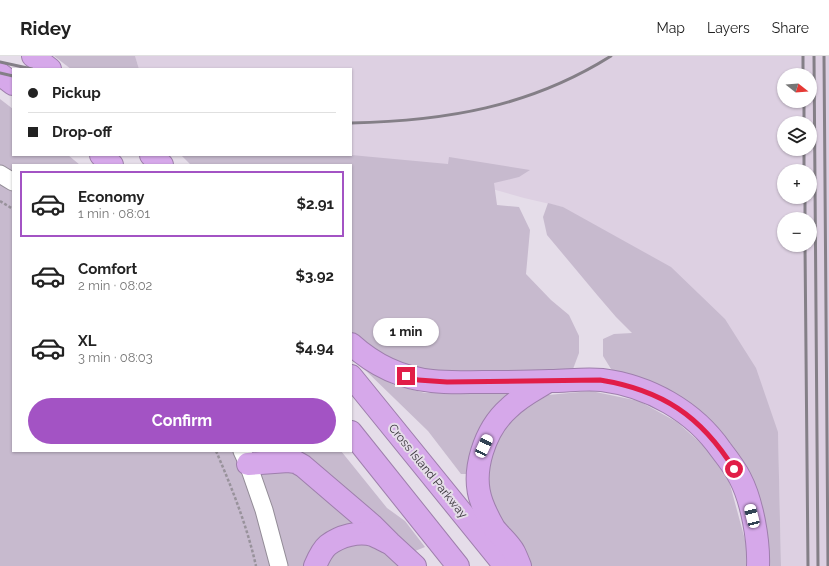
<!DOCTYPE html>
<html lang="en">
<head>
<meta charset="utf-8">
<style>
  body { margin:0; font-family:Raleway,sans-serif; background:#f2f2f2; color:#222; height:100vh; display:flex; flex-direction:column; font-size:15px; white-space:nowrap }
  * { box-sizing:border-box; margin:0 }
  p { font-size:13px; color:#767676 }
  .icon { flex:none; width:22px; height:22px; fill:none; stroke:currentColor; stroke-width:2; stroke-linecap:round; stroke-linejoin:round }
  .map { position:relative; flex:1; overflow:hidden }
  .sheet { position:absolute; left:12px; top:108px; width:340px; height:288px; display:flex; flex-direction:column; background:#fff; border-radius:0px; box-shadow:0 1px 3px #0004 }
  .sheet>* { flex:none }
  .hud { position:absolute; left:12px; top:12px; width:340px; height:88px; border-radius:0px; box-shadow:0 1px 3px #0004; display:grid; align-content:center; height:88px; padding:0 16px; background:#fff }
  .needle { width:26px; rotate:107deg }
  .controls { position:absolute; left:777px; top:12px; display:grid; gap:8px }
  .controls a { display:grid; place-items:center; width:40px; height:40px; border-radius:50%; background:#fff; box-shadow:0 1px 3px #0004; font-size:20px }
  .end { position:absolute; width:18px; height:18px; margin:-9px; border:5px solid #e11d48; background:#fff; box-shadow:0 0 0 2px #fff }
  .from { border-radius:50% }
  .bubble { position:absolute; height:28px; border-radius:14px; background:#fff; box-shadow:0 1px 3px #0004; font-size:13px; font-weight:700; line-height:28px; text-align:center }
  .car { position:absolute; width:12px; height:24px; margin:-12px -6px; border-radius:5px; box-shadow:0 0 3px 1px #0007; background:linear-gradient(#fff 24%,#345 0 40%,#fff 0 76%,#345 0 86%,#fff 0) }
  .hud b { display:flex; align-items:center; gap:14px; height:38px; font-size:15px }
  .hud b+b { border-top:1px solid #e0e0e0 }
  .hud i { width:10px; height:10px; background:#222 }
  ul { padding:7px 0 0; list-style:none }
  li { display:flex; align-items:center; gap:12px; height:66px; margin:0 8px 6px; padding:0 8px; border:2px solid transparent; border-radius:0px }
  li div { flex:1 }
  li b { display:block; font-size:15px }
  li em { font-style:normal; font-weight:700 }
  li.on { border-color:#a353c4 }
  li>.icon { width:36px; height:36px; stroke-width:1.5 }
  .cta { display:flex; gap:8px; margin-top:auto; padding:8px 16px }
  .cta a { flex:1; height:46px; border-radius:24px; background:#a353c4; color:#fff; font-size:16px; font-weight:700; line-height:46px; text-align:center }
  header { display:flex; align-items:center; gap:24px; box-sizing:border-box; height:56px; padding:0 20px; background:#fff; border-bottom:1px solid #e0e0e0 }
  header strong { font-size:19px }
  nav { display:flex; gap:22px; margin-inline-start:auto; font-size:14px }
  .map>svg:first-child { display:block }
  .built { fill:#ddd0e2; fill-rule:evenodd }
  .green { fill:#c7bace }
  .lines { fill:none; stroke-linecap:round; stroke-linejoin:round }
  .street-casing { stroke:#938c97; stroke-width:19 }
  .highway-casing { stroke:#9e7fac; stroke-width:24 }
  .path { stroke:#98929b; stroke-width:2.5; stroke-dasharray:3 2; stroke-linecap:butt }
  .street { stroke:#fff; stroke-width:17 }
  .highway { stroke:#d6a8ea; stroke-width:22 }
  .rail { stroke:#847f87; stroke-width:3 }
  .route { stroke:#e11d48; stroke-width:5 }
  .labels { text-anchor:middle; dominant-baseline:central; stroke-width:4; stroke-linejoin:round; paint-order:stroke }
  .street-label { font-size:12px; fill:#363338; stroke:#e5dde9 }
</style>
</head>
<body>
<header>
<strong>Ridey</strong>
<nav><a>Map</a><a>Layers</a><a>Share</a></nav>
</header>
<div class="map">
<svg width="829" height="510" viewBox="0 0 829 510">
  <rect width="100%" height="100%" fill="#e5dde9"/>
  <!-- built -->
  <path class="built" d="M135,0H829V510H781L778,376L563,151L524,142L450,121L351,99V13H139ZM784,19H810V45H784ZM784,67H810V93H784ZM784,115H810V141H784ZM784,163H810V189H784Z"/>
  <!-- green -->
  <g class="green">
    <polygon points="54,0 135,0 139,13 71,13"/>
    <polygon points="0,43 13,53 13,99 68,99 80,109 13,109 13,395 297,395 404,510 0,510"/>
    <polygon points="181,99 351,99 448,108 449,101 530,114 519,121 494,127 497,149 519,151 530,174 526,218 551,244 569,259 579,280 579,297 573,313 566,316 420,316 387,304 351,280 351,109 191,109"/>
    <polygon points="548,147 563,151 671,211 725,263 756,312 778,376 781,510 768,510 768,484 747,417 623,320 611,313 603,300 603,283 614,278 632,277 616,261 598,240 547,179 543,161"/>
    <polygon points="361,310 394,329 425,337 510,337 490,357 475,382 468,418 461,418 428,375"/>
    <polygon points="591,335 639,345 677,366 705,391 729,425 747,491 746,510 532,510 504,474 489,445 486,416 493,388 514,361 548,339"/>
    <polygon points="299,395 341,395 387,452 405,465 425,491 415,495"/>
  </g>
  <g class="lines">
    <!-- street casing -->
    <g class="street-casing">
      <g id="street">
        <polyline points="0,118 13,126"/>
        <polyline points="242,395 248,408 264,454 279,510"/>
      </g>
    </g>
    <!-- highway casing -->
    <g class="highway-casing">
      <g id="highway">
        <polyline points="33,0 50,13"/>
        <polyline points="0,18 13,28"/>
        <polyline points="101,99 112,109"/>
        <polyline points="151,99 162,109"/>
        <path d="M351,288C373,308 401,322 432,325C449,327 466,326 483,326C506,326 528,326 550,325C567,325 585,322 602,324C649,330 694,355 721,394C728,403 735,412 740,422C752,445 759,484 758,510"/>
        <polyline points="351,320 505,510"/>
        <polyline points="351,376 458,510"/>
        <polyline points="248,408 288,405 296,406 303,410 372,469 390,487 415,510"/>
        <path d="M315,510C318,503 322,494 328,489C340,480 358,475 373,479C378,481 383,484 387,486"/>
        <path d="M520,510C518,505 516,500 514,496C509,487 500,480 494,472C490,465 485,455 482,447C470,416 485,373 509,352C520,341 534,334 547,326"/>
      </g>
    </g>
    <!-- path -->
    <g class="path">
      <polyline points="0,145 13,153"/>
      <path d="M216,395C232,432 247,470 256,510"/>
    </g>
    <!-- street -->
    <use href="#street" class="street"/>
    <!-- highway -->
    <use href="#highway" class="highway"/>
    <!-- rail -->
    <g class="rail">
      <polyline points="803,0 803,19"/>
      <polyline points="814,0 818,510"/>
      <polyline points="824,0 828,510"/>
      <polyline points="0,6 32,13"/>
      <polyline points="0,17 13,20"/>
      <polyline points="804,45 804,67"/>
      <path d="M351,67C445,65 530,51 611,0"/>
      <polyline points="804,93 804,115"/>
      <polyline points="805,141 805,163"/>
      <polyline points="805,189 808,510"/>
    </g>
  </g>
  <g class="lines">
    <!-- route -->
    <path class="route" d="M406,320L418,324L447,326L600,324C662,334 701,360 734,413"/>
  </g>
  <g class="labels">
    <!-- street labels -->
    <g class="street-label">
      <text transform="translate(428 415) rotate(51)">Cross Island Parkway</text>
    </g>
  </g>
</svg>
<div class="controls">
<a><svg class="needle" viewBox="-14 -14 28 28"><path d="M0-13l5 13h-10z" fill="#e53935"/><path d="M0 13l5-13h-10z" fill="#767676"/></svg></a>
<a><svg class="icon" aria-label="layers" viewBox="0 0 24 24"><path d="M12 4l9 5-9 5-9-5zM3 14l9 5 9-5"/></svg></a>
<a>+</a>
<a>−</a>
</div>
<i class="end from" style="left:734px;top:413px"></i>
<i class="end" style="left:406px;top:320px"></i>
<div class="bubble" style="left:373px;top:262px;width:66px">1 min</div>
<i class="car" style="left:484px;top:390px;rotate:25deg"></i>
<i class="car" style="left:752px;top:460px;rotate:346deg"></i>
<div class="hud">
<b><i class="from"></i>Pickup</b>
<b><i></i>Drop-off</b>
</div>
<section class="sheet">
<ul>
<li class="on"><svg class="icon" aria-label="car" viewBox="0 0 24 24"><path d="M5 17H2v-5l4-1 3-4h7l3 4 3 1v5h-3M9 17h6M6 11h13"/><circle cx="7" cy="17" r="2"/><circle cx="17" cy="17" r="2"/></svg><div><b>Economy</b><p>1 min · 08:01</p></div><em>$2.91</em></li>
<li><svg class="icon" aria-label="car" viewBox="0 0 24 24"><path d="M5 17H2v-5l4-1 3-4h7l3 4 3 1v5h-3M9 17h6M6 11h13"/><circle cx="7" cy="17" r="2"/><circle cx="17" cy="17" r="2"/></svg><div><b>Comfort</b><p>2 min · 08:02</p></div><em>$3.92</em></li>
<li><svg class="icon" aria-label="car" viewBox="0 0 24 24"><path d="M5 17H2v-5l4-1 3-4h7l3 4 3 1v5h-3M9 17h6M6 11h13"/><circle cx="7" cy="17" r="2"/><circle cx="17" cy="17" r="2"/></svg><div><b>XL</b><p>3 min · 08:03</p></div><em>$4.94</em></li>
</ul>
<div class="cta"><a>Confirm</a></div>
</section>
</div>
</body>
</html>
